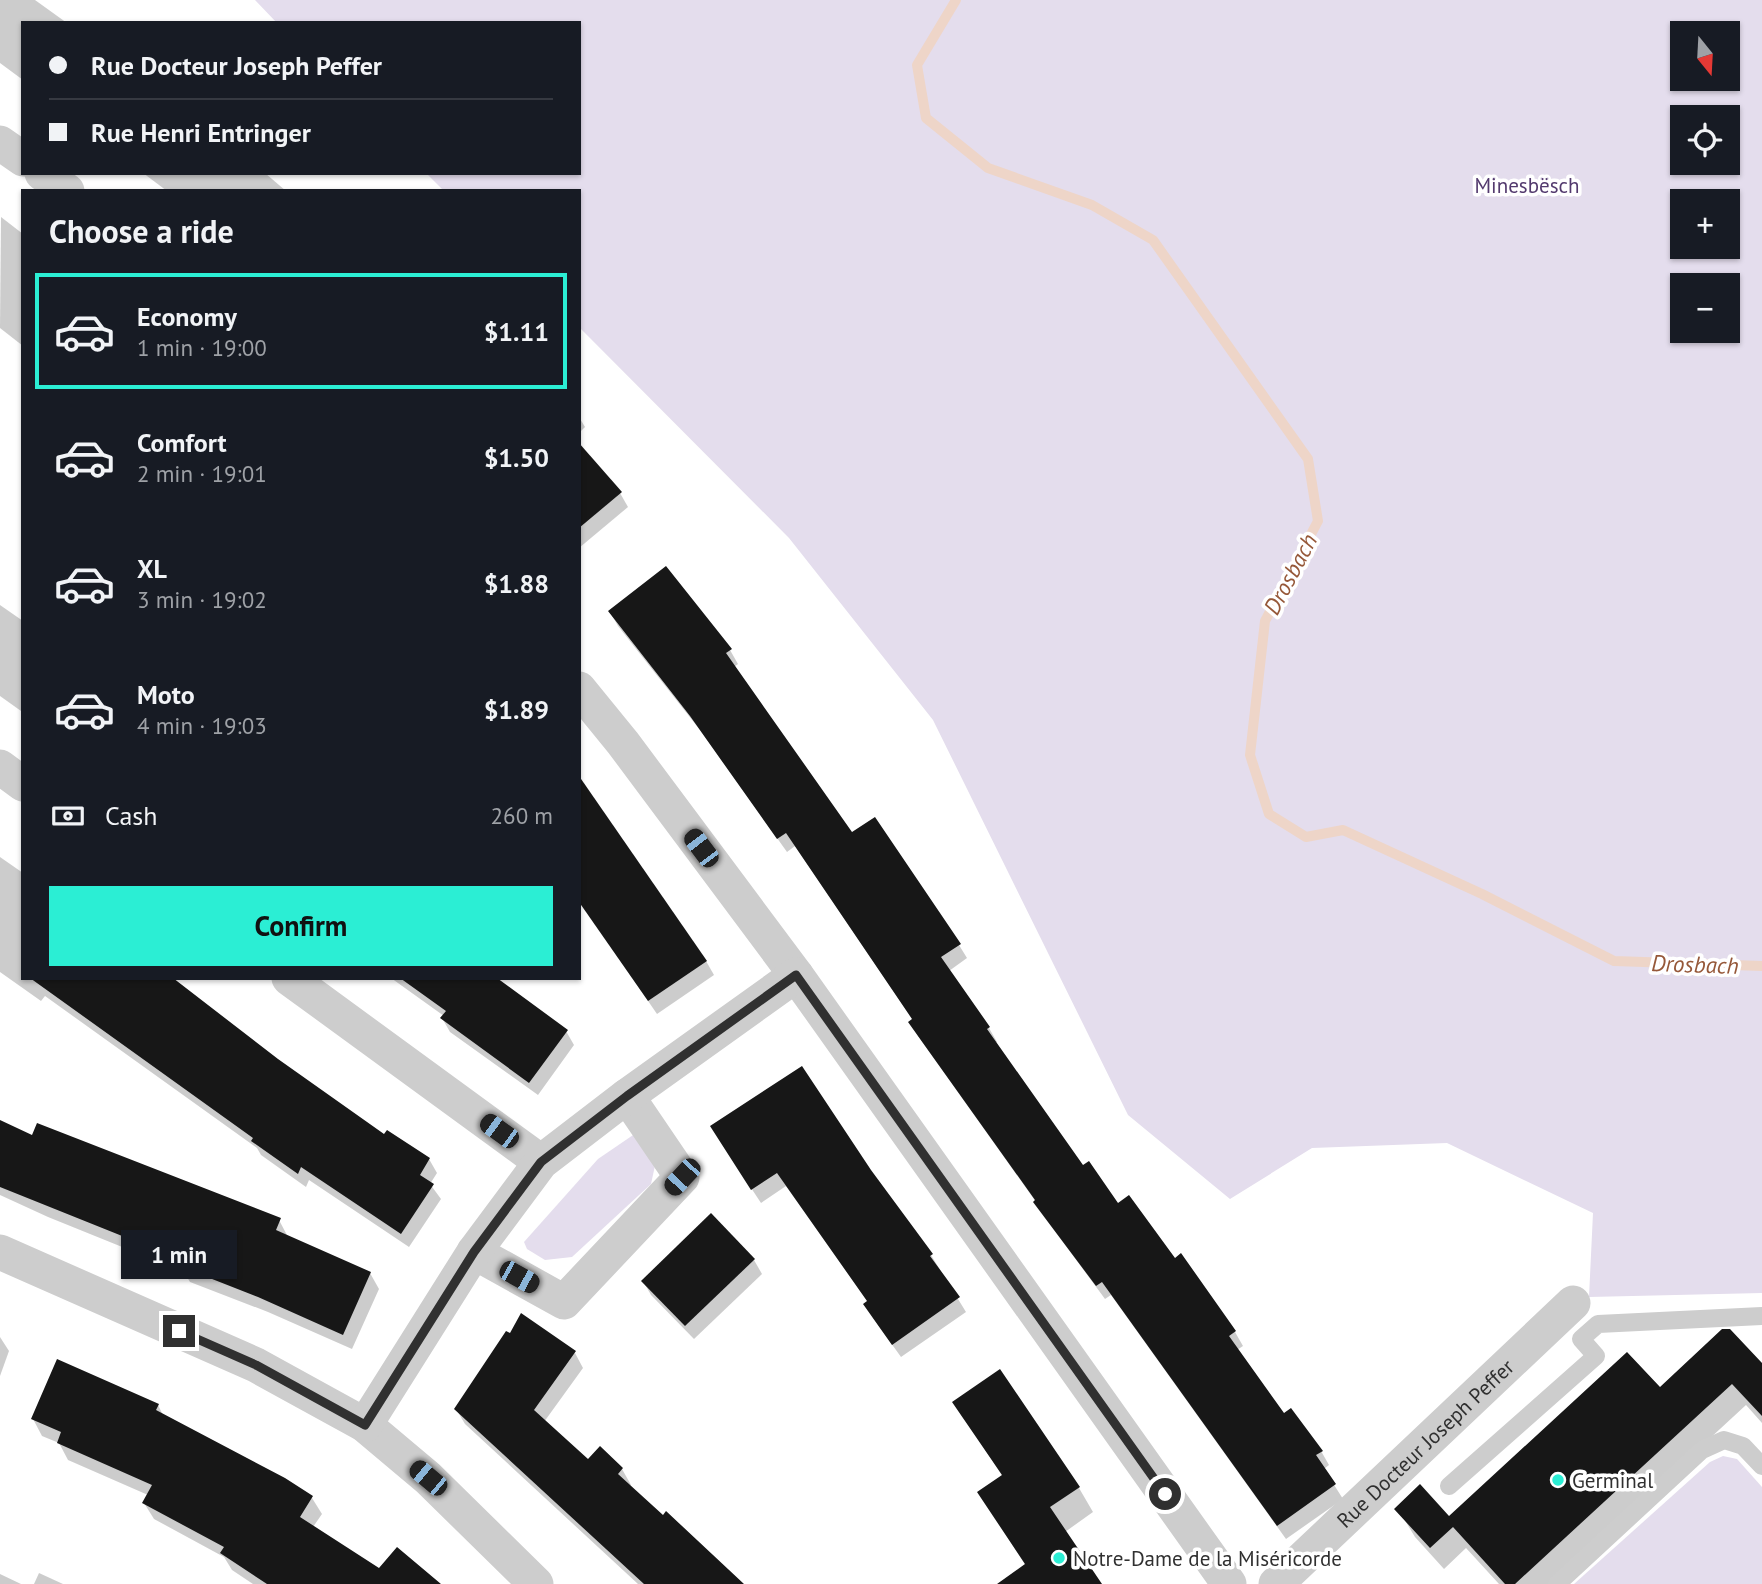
<!DOCTYPE html>
<html lang="en">
<head>
<meta charset="utf-8">
<style>
  body { margin:0; font-family:"PT Sans",sans-serif; background:#20242c; color:#f1f3f6; height:100vh; display:flex; flex-direction:column; font-size:26px; white-space:nowrap }
  * { box-sizing:border-box; margin:0 }
  p { font-size:23px; color:#9ea1a6 }
  .icon { flex:none; width:38px; height:38px; fill:none; stroke:currentColor; stroke-width:2; stroke-linecap:round; stroke-linejoin:round }
  .map { position:relative; flex:1; overflow:hidden }
  .sheet { position:absolute; left:21px; top:189px; width:560px; height:791px; display:flex; flex-direction:column; background:#171b24; border-radius:0px; box-shadow:0 2px 5px #0004 }
  .sheet>* { flex:none }
  .guide { position:absolute; left:21px; top:21px; width:560px; height:154px; border-radius:0px; box-shadow:0 2px 5px #0004; display:grid; align-content:center; height:154px; padding:0 28px; background:#171b24 }
  .needle { width:46px; rotate:162deg }
  .tools { position:absolute; left:1670px; top:21px; display:grid; gap:14px }
  .tools a { display:grid; place-items:center; width:70px; height:70px; border-radius:0px; background:#171b24; box-shadow:0 2px 5px #0004; font-size:35px }
  .end { position:absolute; width:32px; height:32px; margin:-16px; border:9px solid #303030; background:#fff; box-shadow:0 0 0 4px #fff }
  .from { border-radius:50% }
  .bubble { position:absolute; height:49px; border-radius:0px; background:#171b24; box-shadow:0 2px 5px #0004; font-size:23px; font-weight:700; line-height:49px; text-align:center }
  .car { position:absolute; width:21px; height:42px; margin:-21px -10px; border-radius:9px; box-shadow:0 0 5px 2px #0007; background:linear-gradient(#222 24%,#8ab4d8 0 40%,#222 0 76%,#8ab4d8 0 86%,#222 0) }
  .guide b { display:flex; align-items:center; gap:24px; height:66px; font-size:26px }
  .guide b+b { border-top:2px solid #363941 }
  .guide i { width:18px; height:18px; background:#f1f3f6 }
  ul { padding:0; list-style:none }
  li { display:flex; align-items:center; gap:21px; height:116px; margin:0 14px 10px; padding:0 14px; border:4px solid transparent; border-radius:0px }
  li div { flex:1 }
  li b { display:block; font-size:26px }
  li em { font-style:normal; font-weight:700 }
  li.current { border-color:#2beed4 }
  li>.icon { width:63px; height:63px; stroke-width:1.5 }
  h2 { padding:0 28px; font-size:32px; line-height:84px }
  .pay { display:flex; align-items:center; gap:18px; height:77px; padding:0 28px; font-size:26px }
  .pay p { margin-inline-start:auto }
  .cta { display:flex; gap:14px; margin-top:auto; padding:14px 28px }
  .cta a { flex:1; height:80px; border-radius:0px; background:#2beed4; color:#111; font-size:28px; font-weight:700; line-height:80px; text-align:center }
  .map>svg:first-child { display:block }
  .green { fill:#e4dded; fill-rule:evenodd }
  .shadow { fill:#0003 }
  .lines { fill:none; stroke-linecap:round; stroke-linejoin:round }
  .stream { stroke:#eed5c8; stroke-width:10 }
  .building { fill:#171717 }
  .service { stroke:#cdcdcd; stroke-width:18 }
  .minor { stroke:#cdcdcd; stroke-width:35 }
  .route { stroke:#303030; stroke-width:9 }
  .poi-dot { fill:#2beed4; stroke:#fff; stroke-width:2.5 }
  .labels { text-anchor:middle; dominant-baseline:central; stroke-width:7; stroke-linejoin:round; paint-order:stroke }
  .park-label { font-size:21px; fill:#533a6e; stroke:#fff }
  .street-label { font-size:21px; fill:#303030; stroke:#fff }
  .poi-label { font-size:21px; fill:#303030; stroke:#fff; text-anchor:start }
  .water-label { font-size:23px; font-style:italic; fill:#965839; stroke:#fff }
</style>
</head>
<body>
<div class="map">
<svg width="1762" height="1584" viewBox="0 0 1762 1584">
  <rect width="100%" height="100%" fill="#fff"/>
  <!-- green -->
  <g class="green">
    <path d="M255,0H1762V1293L1589,1297L1593,1213L1447,1143L1312,1148L1230,1199L1128,1115L933,720L789,538L579,327V191H444L426,173H579V23H277ZM1682,33H1727V79H1682ZM1682,117H1727V163H1682ZM1682,201H1727V247H1682ZM1682,285H1727V331H1682Z"/>
    <polygon points="639,1131 656,1161 651,1184 572,1257 545,1260 527,1249 524,1242 598,1159"/>
    <polygon points="1723,1456 1737,1459 1762,1487 1762,1584 1574,1584 1710,1462"/>
  </g>
  <!-- shadow -->
  <g class="shadow">
    <polygon points="0,0 35,0 67,23 23,23 23,80 0,63"/>
    <polygon points="143,173 265,173 286,191 167,191"/>
    <polygon points="1,217 23,234 23,346 0,328"/>
    <polygon points="579,417 585,427 579,433"/>
    <polygon points="579,446 620,493 628,507 579,548"/>
    <polygon points="0,605 23,621 21,711 0,696"/>
    <polygon points="610,612 730,650 738,664 734,667 852,835 959,945 967,958 949,971 989,1028 997,1042 995,1043 1083,1168 1174,1260 1181,1256 1235,1332 1243,1346 1237,1350 1284,1416 1321,1451 1329,1465 1324,1469 1343,1499 1286,1539 1111,1295 1105,1299 1044,1216 1036,1202 918,1036 913,1020 795,846 787,852 700,730 618,626"/>
    <polygon points="0,857 23,873 23,978 170,978 218,1017 384,1136 429,1159 437,1173 430,1184 441,1199 409,1247 309,1180 306,1187 261,1155 257,1148 45,996 41,1001 0,972"/>
    <polygon points="598,928 706,961 714,975 657,1014"/>
    <polygon points="391,978 494,978 566,1031 574,1045 538,1095 450,1032 442,1018 444,1016"/>
    <polygon points="0,1122 33,1138 279,1220 288,1237 370,1273 379,1289 352,1349 268,1312 190,1282 184,1272 48,1217 0,1195"/>
    <polygon points="720,1141 870,1171 931,1255 966,1312 901,1357 873,1318 868,1302 786,1186 761,1203"/>
    <polygon points="754,1260 762,1274 694,1339 651,1295 643,1281"/>
    <polygon points="0,1337 9,1351 0,1376"/>
    <polygon points="575,1353 583,1368 544,1422 588,1461 600,1449 622,1469 631,1485 629,1486 742,1584 638,1584 465,1424 456,1409"/>
    <polygon points="1762,1366 1762,1423 1746,1405 1552,1584 1499,1584 1466,1548 1444,1569 1415,1537 1401,1514 1449,1519 1660,1390"/>
    <polygon points="954,1402 1079,1488 1093,1512 1065,1532 1100,1584 1000,1584 1026,1566 979,1493 1003,1477"/>
    <polygon points="158,1405 163,1415 284,1479 312,1498 322,1514 313,1527 380,1570 438,1584 253,1584 232,1570 224,1557 154,1519 144,1503 148,1495 68,1460 59,1443 42,1436 33,1419"/>
    <polygon points="39,1573 63,1584 34,1584"/>
    <polygon points="0,1574 21,1584 0,1584"/>
  </g>
  <g class="lines">
    <!-- stream -->
    <polyline class="stream" points="956,0 917,65 926,118 988,168 1092,205 1153,240 1308,459 1318,521 1265,621 1250,755 1269,814 1306,837 1343,830 1482,894 1614,961 1762,966"/>
  </g>
  <!-- building -->
  <g class="building">
    <polygon points="579,443 622,492 579,528"/>
    <polygon points="666,566 732,649 726,653 852,832 875,817 961,944 941,957 990,1027 987,1029 1083,1165 1089,1161 1118,1203 1129,1195 1175,1258 1181,1253 1236,1331 1229,1336 1284,1413 1291,1408 1323,1451 1316,1455 1336,1484 1277,1526 1102,1282 1096,1286 1033,1202 1035,1200 908,1022 912,1019 786,833 777,839 690,716 608,611"/>
    <polygon points="579,776 707,961 648,1001 579,902"/>
    <polygon points="30,978 173,978 278,1059 384,1134 387,1130 430,1158 420,1175 434,1184 401,1234 301,1167 298,1174 251,1141 253,1138"/>
    <polygon points="400,978 497,978 568,1030 529,1083 440,1018 446,1011"/>
    <polygon points="802,1066 871,1170 933,1254 930,1256 960,1297 892,1345 863,1304 867,1301 777,1173 751,1190 710,1126"/>
    <polygon points="0,1120 32,1135 37,1123 281,1218 276,1230 371,1272 343,1335 258,1297 179,1266 182,1260 0,1187"/>
    <polygon points="711,1213 755,1259 685,1326 641,1281"/>
    <polygon points="521,1313 576,1351 534,1410 588,1459 600,1446 623,1468 618,1474 663,1515 666,1511 744,1584 644,1584 454,1409 506,1331 510,1333"/>
    <polygon points="1722,1329 1730,1329 1762,1363 1762,1416 1732,1384 1515,1584 1505,1584 1453,1527 1430,1548 1394,1509 1420,1484 1449,1516 1627,1352 1660,1387"/>
    <polygon points="57,1359 159,1404 156,1410 285,1478 313,1496 300,1517 379,1568 397,1547 441,1584 267,1584 220,1553 224,1547 142,1503 152,1485 57,1443 61,1432 31,1419"/>
    <polygon points="1000,1369 1080,1487 1050,1507 1102,1584 997,1584 1025,1564 977,1492 1002,1475 952,1402"/>
  </g>
  <g class="lines">
    <!-- service -->
    <g class="service">
      <polyline points="1449,1486 1596,1356 1581,1339 1598,1324 1762,1316"/>
      <polyline points="1557,1584 1702,1450 1724,1440 1743,1446 1762,1466"/>
    </g>
    <!-- minor -->
    <g class="minor">
      <polyline points="0,143 23,159"/>
      <polyline points="42,173 67,191"/>
      <polyline points="579,689 623,743 796,975 1229,1584"/>
      <polyline points="0,767 23,784"/>
      <polyline points="289,978 541,1162"/>
      <polyline points="0,1252 256,1365 365,1425 428,1478 536,1584"/>
      <polyline points="474,1252 564,1302 682,1177 627,1096"/>
      <polyline points="365,1425 474,1252 541,1162 627,1096 796,975"/>
      <path id="s1" d="M1276,1584L1573,1303"/>
    </g>
  </g>
  <g class="lines">
    <!-- route -->
    <polyline class="route" points="179,1331 256,1365 365,1425 474,1252 541,1162 627,1096 796,975 1165,1494"/>
  </g>
  <!-- markers -->
  <g class="poi-dot">
    <circle cx="1558" cy="1480" r="7"/>
    <circle cx="1059" cy="1558" r="7"/>
  </g>
  <g class="labels">
    <!-- park labels -->
    <g class="park-label">
      <text x="1527" y="185">Minesbësch</text>
    </g>
    <!-- street labels -->
    <g class="street-label">
      <text stroke="none"><textPath href="#s1" startOffset="205">Rue Docteur Joseph Peffer</textPath></text>
    </g>
    <!-- poi labels -->
    <g class="poi-label">
      <text x="1572" y="1480">Germinal</text>
      <text x="1073" y="1558">Notre-Dame de la Miséricorde</text>
    </g>
    <!-- water labels -->
    <g class="water-label">
      <text transform="translate(1290 574) rotate(-62)">Drosbach</text>
      <text transform="translate(1695 964) rotate(2)">Drosbach</text>
    </g>
  </g>
</svg>
<div class="tools">
<a><svg class="needle" viewBox="-14 -14 28 28"><path d="M0-13l5 13h-10z" fill="#e53935"/><path d="M0 13l5-13h-10z" fill="#9ea1a6"/></svg></a>
<a><svg class="icon" aria-label="locate" viewBox="0 0 24 24"><circle cx="12" cy="12" r="6"/><path d="M12 2v4M12 18v4M2 12h4M18 12h4"/></svg></a>
<a>+</a>
<a>−</a>
</div>
<i class="end from" style="left:1165px;top:1494px"></i>
<i class="end" style="left:179px;top:1331px"></i>
<div class="bubble" style="left:121px;top:1230px;width:116px">1 min</div>
<i class="car" style="left:701px;top:848px;rotate:323deg"></i>
<i class="car" style="left:499px;top:1131px;rotate:306deg"></i>
<i class="car" style="left:682px;top:1177px;rotate:223deg"></i>
<i class="car" style="left:519px;top:1277px;rotate:119deg"></i>
<i class="car" style="left:428px;top:1478px;rotate:310deg"></i>
<div class="guide">
<b><i class="from"></i>Rue Docteur Joseph Peffer</b>
<b><i></i>Rue Henri Entringer</b>
</div>
<section class="sheet">
<h2>Choose a ride</h2>
<ul>
<li class="current"><svg class="icon" aria-label="car" viewBox="0 0 24 24"><path d="M5 17H2v-5l4-1 3-4h7l3 4 3 1v5h-3M9 17h6M6 11h13"/><circle cx="7" cy="17" r="2"/><circle cx="17" cy="17" r="2"/></svg><div><b>Economy</b><p>1 min · 19:00</p></div><em>$1.11</em></li>
<li><svg class="icon" aria-label="car" viewBox="0 0 24 24"><path d="M5 17H2v-5l4-1 3-4h7l3 4 3 1v5h-3M9 17h6M6 11h13"/><circle cx="7" cy="17" r="2"/><circle cx="17" cy="17" r="2"/></svg><div><b>Comfort</b><p>2 min · 19:01</p></div><em>$1.50</em></li>
<li><svg class="icon" aria-label="car" viewBox="0 0 24 24"><path d="M5 17H2v-5l4-1 3-4h7l3 4 3 1v5h-3M9 17h6M6 11h13"/><circle cx="7" cy="17" r="2"/><circle cx="17" cy="17" r="2"/></svg><div><b>XL</b><p>3 min · 19:02</p></div><em>$1.88</em></li>
<li><svg class="icon" aria-label="car" viewBox="0 0 24 24"><path d="M5 17H2v-5l4-1 3-4h7l3 4 3 1v5h-3M9 17h6M6 11h13"/><circle cx="7" cy="17" r="2"/><circle cx="17" cy="17" r="2"/></svg><div><b>Moto</b><p>4 min · 19:03</p></div><em>$1.89</em></li>
</ul>
<div class="pay"><svg class="icon" aria-label="cash" viewBox="0 0 24 24"><path d="M3 7h18v10H3z"/><circle cx="12" cy="12" r="2"/></svg>Cash<p>260 m</p></div>
<div class="cta"><a>Confirm</a></div>
</section>
</div>
</body>
</html>
